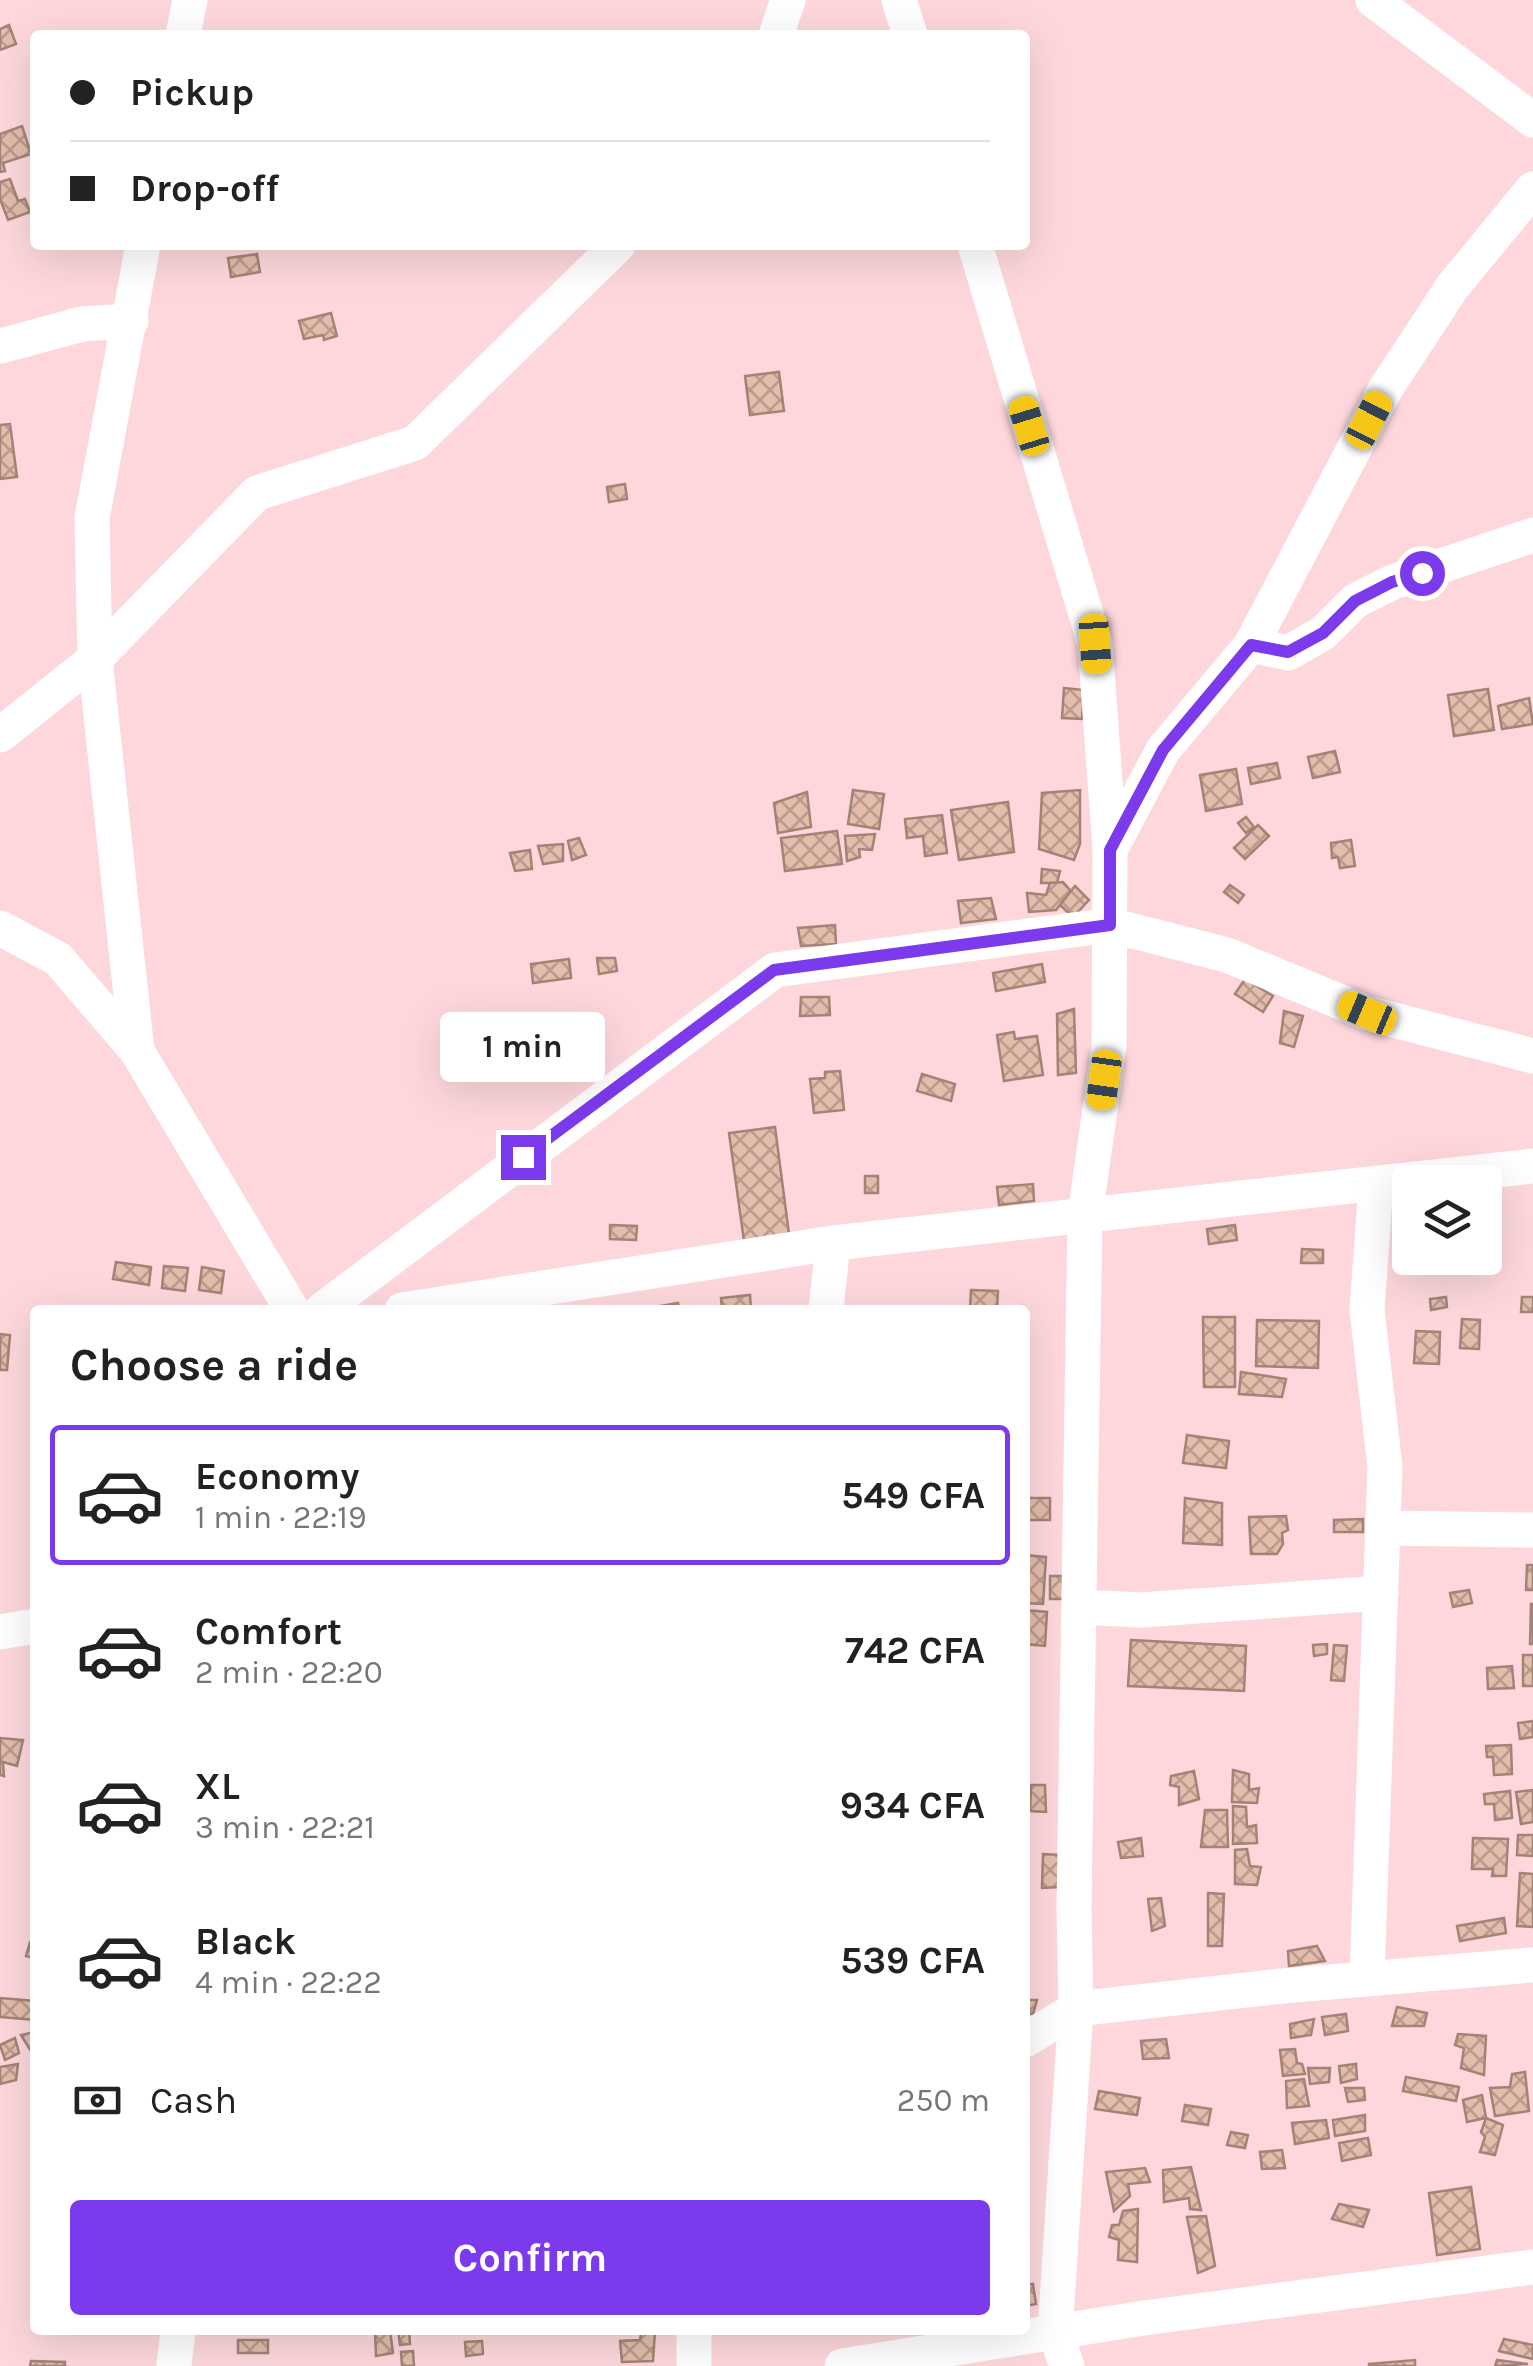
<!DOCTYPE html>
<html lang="en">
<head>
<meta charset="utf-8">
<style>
  body { margin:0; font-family:Karla,sans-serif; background:#f6f6f6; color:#222; height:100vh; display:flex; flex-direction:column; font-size:38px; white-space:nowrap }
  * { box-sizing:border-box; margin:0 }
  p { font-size:32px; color:#767676 }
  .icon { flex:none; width:55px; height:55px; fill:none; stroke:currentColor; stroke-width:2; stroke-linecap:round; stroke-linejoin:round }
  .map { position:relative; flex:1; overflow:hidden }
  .side { position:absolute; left:30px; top:1305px; width:1000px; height:1030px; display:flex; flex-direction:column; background:#fff; border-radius:10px; box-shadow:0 10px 40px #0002 }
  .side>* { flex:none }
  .hud { position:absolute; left:30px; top:30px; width:1000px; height:220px; border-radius:10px; box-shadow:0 10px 40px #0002; display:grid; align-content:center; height:220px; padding:0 40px; background:#fff }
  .controls { position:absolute; left:1392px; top:1165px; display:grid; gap:20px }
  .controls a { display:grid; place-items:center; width:110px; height:110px; border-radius:10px; background:#fff; box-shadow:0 10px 40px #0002; font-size:50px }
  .end { position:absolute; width:45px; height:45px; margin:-22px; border:12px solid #7c3aed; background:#fff; box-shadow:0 0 0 5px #fff }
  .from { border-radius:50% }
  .bubble { position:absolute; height:70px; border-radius:10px; background:#fff; box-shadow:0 10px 40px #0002; font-size:32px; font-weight:700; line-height:70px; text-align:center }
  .car { position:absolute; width:30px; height:60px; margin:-30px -15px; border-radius:12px; box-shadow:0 0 8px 2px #0007; background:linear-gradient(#f5c518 24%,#345 0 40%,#f5c518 0 76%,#345 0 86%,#f5c518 0) }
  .hud b { display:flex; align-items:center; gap:35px; height:95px; font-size:38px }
  .hud b+b { border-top:2px solid #e0e0e0 }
  .hud i { width:25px; height:25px; background:#222 }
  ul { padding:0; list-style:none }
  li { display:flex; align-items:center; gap:30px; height:140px; margin:0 20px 15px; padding:0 20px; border:5px solid transparent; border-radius:10px }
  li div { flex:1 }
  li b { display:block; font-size:38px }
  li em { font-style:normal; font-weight:700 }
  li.current { border-color:#7c3aed }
  li>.icon { width:90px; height:90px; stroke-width:1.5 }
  h2 { padding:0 40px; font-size:45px; line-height:120px }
  .pay { display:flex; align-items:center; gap:25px; height:110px; padding:0 40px; font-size:38px }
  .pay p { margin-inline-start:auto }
  .primary-button { display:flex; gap:20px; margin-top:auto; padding:20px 40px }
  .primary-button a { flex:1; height:115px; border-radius:10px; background:#7c3aed; color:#fff; font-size:40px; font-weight:700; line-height:115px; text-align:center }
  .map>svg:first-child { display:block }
  .building { fill:url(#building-cross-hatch); stroke:#a28477; stroke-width:2.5 }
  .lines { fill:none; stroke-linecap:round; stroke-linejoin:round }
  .street { stroke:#fff; stroke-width:35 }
  .route { stroke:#7c3aed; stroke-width:12 }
</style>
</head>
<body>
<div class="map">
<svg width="1533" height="2366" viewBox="0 0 1533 2366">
  <defs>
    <pattern id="building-cross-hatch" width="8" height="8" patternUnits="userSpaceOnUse" patternTransform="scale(2.5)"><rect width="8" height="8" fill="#e3bcab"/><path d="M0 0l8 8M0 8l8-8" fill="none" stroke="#ba9a8c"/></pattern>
  </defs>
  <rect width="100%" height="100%" fill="#fdd7dc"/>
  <!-- building -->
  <g class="building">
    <polygon points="9,25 16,44 0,50 0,29"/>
    <polygon points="22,126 31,154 3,163 5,171 0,172 0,134"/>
    <polygon points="10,179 18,201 25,199 30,212 8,220 0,199 0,182"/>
    <polygon points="257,254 260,272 231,277 228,258"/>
    <polygon points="331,313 337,336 324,340 323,335 304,339 299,321"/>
    <polygon points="779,372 784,411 750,415 745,376"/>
    <polygon points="10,424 17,477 0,479 0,425"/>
    <polygon points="625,484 627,499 609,502 607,487"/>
    <polygon points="1064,688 1084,690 1082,719 1062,718"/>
    <polygon points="1488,689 1494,730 1454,736 1448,695"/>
    <polygon points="1529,698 1533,724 1502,729 1498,706"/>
    <polygon points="1335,751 1340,772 1313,778 1308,757"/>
    <polygon points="1277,763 1280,778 1251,784 1248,768"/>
    <polygon points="1236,769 1242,804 1206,811 1200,775"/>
    <polygon points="853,790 884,794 879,829 848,824"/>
    <polygon points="1080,790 1080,844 1074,860 1039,849 1042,793"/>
    <polygon points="807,792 811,827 778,833 774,803"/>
    <polygon points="1008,802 1014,852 959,860 951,810"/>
    <polygon points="942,815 947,853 925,856 923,836 907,838 905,819"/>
    <polygon points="1246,817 1254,827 1246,833 1238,823"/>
    <polygon points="1258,825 1269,836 1245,859 1234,848"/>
    <polygon points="837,831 842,864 785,871 781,838"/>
    <polygon points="875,834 872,850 859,849 860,857 847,861 845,836"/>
    <polygon points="579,838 586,855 572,860 568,841"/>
    <polygon points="1351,840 1355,866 1340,868 1338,857 1332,858 1331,843"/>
    <polygon points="563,844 563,861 543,864 538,846"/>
    <polygon points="530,850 532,869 515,871 510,853"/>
    <polygon points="1042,869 1060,871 1057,883 1041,883"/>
    <polygon points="1063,882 1071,891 1056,910 1029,912 1027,893 1046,895 1050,883"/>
    <polygon points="1230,885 1244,895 1238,903 1224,892"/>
    <polygon points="1075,886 1089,900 1073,917 1060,905"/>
    <polygon points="991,898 996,919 961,923 958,901"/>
    <polygon points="835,925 836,944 801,946 798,928"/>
    <polygon points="597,958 615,958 617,971 599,974"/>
    <polygon points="569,959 571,978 533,983 531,964"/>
    <polygon points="1042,964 1045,982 996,991 993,973"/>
    <polygon points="1245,979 1273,996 1263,1012 1235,994"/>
    <polygon points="801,997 829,997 830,1015 800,1016"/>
    <polygon points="1074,1009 1076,1073 1058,1075 1057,1014"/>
    <polygon points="1284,1011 1303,1016 1294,1047 1280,1043"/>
    <polygon points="1014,1032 1015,1039 1037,1036 1043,1075 1004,1081 997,1035"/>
    <polygon points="840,1071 844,1110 814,1113 810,1079 825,1078 825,1072"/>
    <polygon points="922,1074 955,1084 951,1101 917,1091"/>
    <polygon points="775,1127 789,1234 744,1241 729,1133"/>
    <rect x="865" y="1176" width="13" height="17"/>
    <polygon points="1033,1184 1034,1201 999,1205 997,1187"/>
    <polygon points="610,1225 637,1226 636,1240 610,1239"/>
    <polygon points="1235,1225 1237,1240 1209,1244 1207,1229"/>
    <polygon points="1302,1249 1323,1250 1323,1263 1301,1263"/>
    <polygon points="116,1262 151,1267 149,1285 113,1279"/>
    <polygon points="164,1266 188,1268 185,1291 162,1288"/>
    <polygon points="202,1267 224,1271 221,1293 199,1290"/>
    <polygon points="971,1290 998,1291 997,1310 970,1310"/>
    <polygon points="750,1295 751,1310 722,1310 721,1298"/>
    <polygon points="1446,1297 1447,1307 1431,1310 1430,1299"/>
    <polygon points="1522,1297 1533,1297 1533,1312 1521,1312"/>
    <polygon points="678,1303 679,1310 650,1310 649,1308"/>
    <polygon points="1203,1317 1235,1317 1235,1387 1204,1387"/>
    <polygon points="1462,1319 1480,1320 1479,1349 1460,1348"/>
    <polygon points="1257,1320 1319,1321 1318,1368 1256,1366"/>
    <polygon points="1416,1331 1440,1332 1439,1364 1414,1363"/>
    <polygon points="0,1334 10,1335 7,1370 0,1370"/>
    <polygon points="1241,1372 1286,1379 1282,1397 1239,1394"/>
    <polygon points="1187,1435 1229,1441 1226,1468 1183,1463"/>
    <rect x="1025" y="1498" width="25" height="22"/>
    <polygon points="1185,1498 1222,1503 1222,1545 1183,1543"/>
    <polygon points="1286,1516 1288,1530 1282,1533 1283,1544 1277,1554 1251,1554 1249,1517"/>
    <polygon points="1363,1519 1363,1532 1334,1532 1334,1520"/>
    <polygon points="1025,1555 1046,1557 1043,1604 1025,1603"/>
    <polygon points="1527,1565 1533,1565 1533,1590 1526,1590"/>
    <rect x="1050" y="1576" width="14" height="23"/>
    <polygon points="1469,1590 1472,1603 1453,1607 1450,1593"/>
    <polygon points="1531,1604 1533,1604 1533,1644 1530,1644"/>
    <polygon points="1025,1610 1047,1612 1045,1646 1025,1644"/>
    <polygon points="1131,1640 1246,1646 1244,1691 1128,1686"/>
    <polygon points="1327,1644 1327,1654 1314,1656 1313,1645"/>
    <polygon points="1334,1645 1347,1646 1344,1681 1331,1680"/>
    <rect x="1523" y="1655" width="10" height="31"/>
    <polygon points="1512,1666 1514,1688 1488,1689 1487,1668"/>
    <polygon points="1533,1721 1533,1737 1520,1739 1518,1723"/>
    <polygon points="0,1738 23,1740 17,1766 3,1762 4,1776 0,1775"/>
    <polygon points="1511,1745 1512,1774 1494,1775 1493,1757 1487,1757 1486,1746"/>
    <polygon points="1233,1770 1249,1774 1249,1790 1259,1788 1257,1803 1232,1802"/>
    <polygon points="1194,1771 1199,1799 1179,1805 1179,1787 1170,1785 1171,1776"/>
    <polygon points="1031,1785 1045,1785 1046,1812 1030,1811"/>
    <polygon points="1533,1790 1533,1822 1521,1824 1516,1792"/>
    <polygon points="1510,1791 1512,1818 1495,1820 1494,1804 1485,1804 1484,1794"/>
    <polygon points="1233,1806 1246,1807 1247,1827 1256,1825 1257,1843 1233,1844"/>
    <polygon points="1205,1810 1227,1810 1228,1847 1201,1847"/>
    <polygon points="1518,1835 1533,1835 1533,1856 1517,1855"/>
    <polygon points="1141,1838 1143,1856 1121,1858 1118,1842"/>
    <polygon points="1473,1838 1508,1839 1506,1876 1492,1876 1493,1869 1472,1869"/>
    <polygon points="1247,1849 1250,1866 1261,1867 1257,1885 1235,1884 1235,1850"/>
    <polygon points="1043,1854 1060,1855 1060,1887 1042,1888"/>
    <polygon points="1520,1873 1533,1874 1533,1927 1517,1926"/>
    <polygon points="1208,1893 1224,1894 1222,1946 1208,1946"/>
    <polygon points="1161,1898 1165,1926 1152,1931 1148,1899"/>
    <polygon points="1504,1918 1506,1933 1460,1941 1457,1926"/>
    <polygon points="30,1942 35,1942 35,1958 26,1956"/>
    <polygon points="1317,1946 1325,1961 1289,1966 1288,1951"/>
    <polygon points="0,1998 35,2001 35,2020 0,2017"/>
    <polygon points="1025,2000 1037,2000 1033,2014 1025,2014"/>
    <polygon points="1397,2007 1427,2013 1424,2026 1392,2026"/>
    <polygon points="1346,2014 1348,2031 1325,2035 1322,2017"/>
    <polygon points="1314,2019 1311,2035 1291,2038 1290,2024"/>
    <polygon points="35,2032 35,2050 31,2051 21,2035"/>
    <polygon points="1458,2034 1486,2036 1484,2075 1461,2068 1464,2048 1455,2045"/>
    <polygon points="15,2038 19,2053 5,2060 0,2045"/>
    <polygon points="1166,2039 1169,2058 1143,2059 1141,2041"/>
    <polygon points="1295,2049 1297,2063 1302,2064 1305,2074 1283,2076 1280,2050"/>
    <polygon points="18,2064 16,2080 0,2084 0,2067"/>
    <polygon points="1356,2064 1357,2079 1341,2083 1339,2066"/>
    <polygon points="1308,2068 1330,2068 1329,2082 1310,2084"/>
    <polygon points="1525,2072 1529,2111 1495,2116 1490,2088 1510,2087 1512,2074"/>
    <polygon points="1406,2077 1459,2087 1456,2101 1403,2091"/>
    <polygon points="1304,2079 1309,2106 1287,2108 1286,2081"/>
    <polygon points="1345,2088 1364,2088 1365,2100 1348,2102"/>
    <polygon points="1099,2091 1140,2098 1137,2115 1095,2109"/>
    <polygon points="1482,2095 1486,2118 1467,2122 1463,2100"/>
    <polygon points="1185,2105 1211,2109 1208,2125 1182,2121"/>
    <polygon points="1365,2115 1365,2131 1335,2136 1333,2120"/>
    <polygon points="1486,2118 1503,2125 1495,2155 1480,2152 1485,2137 1481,2132"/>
    <polygon points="1326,2120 1329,2138 1295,2144 1292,2123"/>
    <polygon points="1231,2132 1248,2135 1245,2148 1227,2145"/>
    <polygon points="1368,2138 1371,2155 1342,2161 1339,2143"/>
    <polygon points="1282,2150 1285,2168 1262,2169 1260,2152"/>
    <polygon points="1191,2167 1201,2210 1190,2209 1189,2198 1164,2202 1163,2170"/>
    <polygon points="1145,2168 1150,2182 1128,2184 1130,2196 1114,2211 1106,2172"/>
    <polygon points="1471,2187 1480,2249 1437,2255 1429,2193"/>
    <polygon points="1339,2204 1369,2210 1363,2227 1332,2219"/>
    <polygon points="1138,2209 1137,2262 1118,2260 1119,2240 1109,2237 1112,2225 1119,2225 1123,2211"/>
    <polygon points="1206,2216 1215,2266 1198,2273 1187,2217"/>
    <polygon points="1033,2284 1036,2304 1025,2306 1025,2285"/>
    <polygon points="375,2330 390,2330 393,2353 376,2356"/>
    <polygon points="398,2330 409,2330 410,2344 400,2345"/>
    <polygon points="655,2332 653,2361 622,2362 620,2341 640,2340 641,2333"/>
    <polygon points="1504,2339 1533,2345 1533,2359 1499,2351"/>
    <rect x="238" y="2340" width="30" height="13"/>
    <polygon points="482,2341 483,2354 466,2356 465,2342"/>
    <polygon points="413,2351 414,2366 402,2366 401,2352"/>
    <polygon points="1415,2360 1415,2366 1369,2366 1369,2364"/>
    <polygon points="1497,2360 1528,2364 1495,2366"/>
    <polygon points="31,2361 65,2362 65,2366 30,2366"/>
  </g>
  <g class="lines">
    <!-- street -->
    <g class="street">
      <polyline points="899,0 910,35"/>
      <polyline points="1373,0 1533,120"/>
      <polyline points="183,35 190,0"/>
      <polyline points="776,35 788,0"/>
      <polyline points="143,245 92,518 95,659 137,1051 292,1310"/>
      <polyline points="975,245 1095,644 1110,849"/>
      <polyline points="0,346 82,324 131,321"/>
      <polyline points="1251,645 1288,653 1323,633 1355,601 1393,582 1533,535"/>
      <polyline points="0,735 95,659 257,493 415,443 618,245"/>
      <polyline points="0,928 58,959 137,1051"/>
      <polyline points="322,1310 775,970 1110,925 1227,955 1367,1013 1533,1056"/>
      <polyline points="402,1310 833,1243 1533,1166"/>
      <polyline points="826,1310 833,1243"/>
      <polyline points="1383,1528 1533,1530"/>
      <polyline points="1080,1607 1141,1610 1381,1593"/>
      <polyline points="0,1632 35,1626"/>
      <polyline points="1367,1978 1385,1467 1367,1310 1376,1184"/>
      <polyline points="1025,2040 1076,2009 1282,1986 1533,1965"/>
      <polyline points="174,2366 178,2330"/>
      <polyline points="694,2366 694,2330"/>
      <polyline points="842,2366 1144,2318 1533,2267"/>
      <polyline points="1067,2366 1055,2332 1076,2009 1074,1908 1085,1215 1109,1046 1110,850 1163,750 1251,645 1386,388 1453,286 1533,189"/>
    </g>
  </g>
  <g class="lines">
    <!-- route -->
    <polyline class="route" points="523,1157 774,970 1110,925 1110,850 1163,750 1251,645 1288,652 1323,633 1355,601 1392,582 1422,573"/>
  </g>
</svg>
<div class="controls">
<a><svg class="icon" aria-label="layers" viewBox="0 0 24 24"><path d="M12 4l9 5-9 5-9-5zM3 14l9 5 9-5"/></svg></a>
</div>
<i class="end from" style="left:1422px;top:573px"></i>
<i class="end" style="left:523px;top:1157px"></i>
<div class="bubble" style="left:440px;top:1012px;width:165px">1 min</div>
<i class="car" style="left:1369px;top:420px;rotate:27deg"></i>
<i class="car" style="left:1029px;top:426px;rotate:343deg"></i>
<i class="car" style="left:1095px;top:644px;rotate:176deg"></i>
<i class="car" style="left:1367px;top:1013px;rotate:293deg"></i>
<i class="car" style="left:1104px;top:1080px;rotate:188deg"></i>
<div class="hud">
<b><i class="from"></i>Pickup</b>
<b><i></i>Drop-off</b>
</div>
<section class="side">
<h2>Choose a ride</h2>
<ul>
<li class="current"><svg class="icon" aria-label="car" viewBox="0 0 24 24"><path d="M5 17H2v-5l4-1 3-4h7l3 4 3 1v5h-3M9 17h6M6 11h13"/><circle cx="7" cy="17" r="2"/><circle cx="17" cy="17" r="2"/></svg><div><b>Economy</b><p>1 min · 22:19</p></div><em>549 CFA</em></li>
<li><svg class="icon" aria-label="car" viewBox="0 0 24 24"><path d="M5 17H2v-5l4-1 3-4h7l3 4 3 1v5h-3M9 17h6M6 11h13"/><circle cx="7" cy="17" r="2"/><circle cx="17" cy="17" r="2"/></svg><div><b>Comfort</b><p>2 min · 22:20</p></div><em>742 CFA</em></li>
<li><svg class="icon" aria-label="car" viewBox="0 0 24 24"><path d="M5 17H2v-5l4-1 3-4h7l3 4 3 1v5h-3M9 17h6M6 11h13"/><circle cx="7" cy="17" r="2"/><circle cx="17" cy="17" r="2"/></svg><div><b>XL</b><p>3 min · 22:21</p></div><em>934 CFA</em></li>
<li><svg class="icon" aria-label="car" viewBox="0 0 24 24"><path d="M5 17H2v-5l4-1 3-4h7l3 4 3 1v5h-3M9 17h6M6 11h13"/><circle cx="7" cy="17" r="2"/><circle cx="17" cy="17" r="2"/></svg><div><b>Black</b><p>4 min · 22:22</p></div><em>539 CFA</em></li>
</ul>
<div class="pay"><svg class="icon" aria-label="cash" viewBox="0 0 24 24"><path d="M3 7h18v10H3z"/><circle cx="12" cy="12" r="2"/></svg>Cash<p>250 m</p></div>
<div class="primary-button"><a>Confirm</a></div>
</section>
</div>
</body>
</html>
